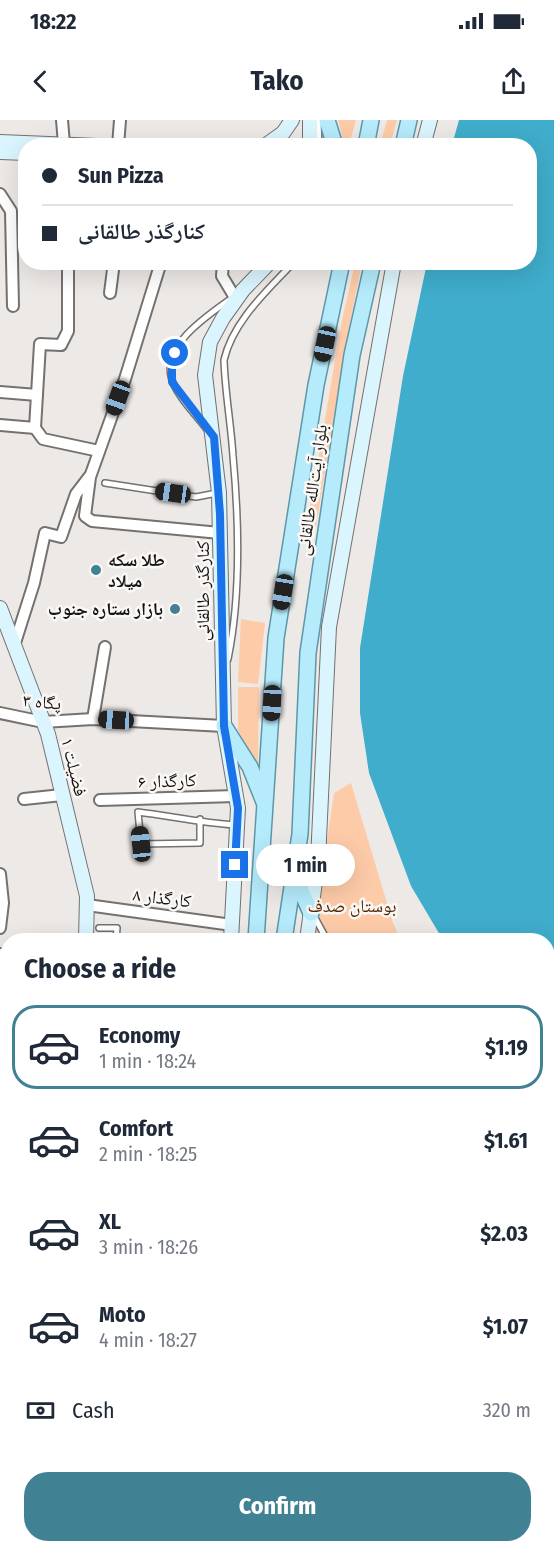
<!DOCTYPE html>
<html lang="en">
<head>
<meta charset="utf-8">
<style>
  body { margin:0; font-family:"Fira Sans Condensed","Noto Naskh Arabic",sans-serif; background:#f6f6f7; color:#1f2937; height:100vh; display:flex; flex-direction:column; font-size:22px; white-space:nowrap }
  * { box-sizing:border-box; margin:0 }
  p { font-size:20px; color:#747a83 }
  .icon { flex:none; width:33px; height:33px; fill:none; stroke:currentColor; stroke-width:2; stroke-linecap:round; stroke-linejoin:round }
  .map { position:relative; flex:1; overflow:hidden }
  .panel { position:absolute; left:0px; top:813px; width:555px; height:620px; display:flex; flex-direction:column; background:#fff; border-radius:24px 24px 0 0; box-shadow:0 6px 24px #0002 }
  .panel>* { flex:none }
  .banner { position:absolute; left:18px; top:18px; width:519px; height:132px; border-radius:24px; box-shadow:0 6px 24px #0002; display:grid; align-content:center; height:132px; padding:0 24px; background:#fff }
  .end { position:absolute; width:27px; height:27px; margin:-14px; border:8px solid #1a73e8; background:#fff; box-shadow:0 0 0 3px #fff }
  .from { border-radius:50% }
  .bubble { position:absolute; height:42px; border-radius:21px; background:#fff; box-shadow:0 6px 24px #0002; font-size:20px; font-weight:700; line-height:42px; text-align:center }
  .car { position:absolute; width:18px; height:36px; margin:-18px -9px; border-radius:8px; box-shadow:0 0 4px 2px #0007; background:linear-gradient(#222 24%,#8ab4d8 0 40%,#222 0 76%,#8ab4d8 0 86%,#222 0) }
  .banner b { display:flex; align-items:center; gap:21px; height:57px; font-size:22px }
  .banner b+b { border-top:2px solid #e0e1e3 }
  .banner i { width:15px; height:15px; background:#1f2937 }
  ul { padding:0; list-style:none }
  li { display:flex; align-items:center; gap:18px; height:84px; margin:0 12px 9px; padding:0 12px; border:3px solid transparent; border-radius:24px }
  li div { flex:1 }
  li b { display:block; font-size:22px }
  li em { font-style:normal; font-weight:700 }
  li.on { border-color:#418194 }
  li>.icon { width:54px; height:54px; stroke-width:1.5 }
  h2 { padding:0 24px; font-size:27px; line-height:72px }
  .pay { display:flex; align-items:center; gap:15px; height:66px; padding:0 24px; font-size:22px }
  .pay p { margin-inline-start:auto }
  .button { display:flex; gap:12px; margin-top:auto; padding:12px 24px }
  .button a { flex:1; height:69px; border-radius:24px; background:#418194; color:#fff; font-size:24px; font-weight:700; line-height:69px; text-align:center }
  .status { display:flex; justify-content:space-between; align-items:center; height:42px; padding:0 30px; background:#fff; direction:ltr }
  .status svg { height:16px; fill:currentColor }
  header { display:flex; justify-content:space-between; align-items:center; height:78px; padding:0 24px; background:#fff; font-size:27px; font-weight:700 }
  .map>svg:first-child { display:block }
  .green { fill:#fdcba8 }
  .water { fill:#3fadcb }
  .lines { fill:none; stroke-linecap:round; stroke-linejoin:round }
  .lane-casing { stroke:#74716f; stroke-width:8 }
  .street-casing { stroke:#74716f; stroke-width:14 }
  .secondary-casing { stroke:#74716f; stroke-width:16 }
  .primary-casing { stroke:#5d97a8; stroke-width:18 }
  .lane { stroke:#fff; stroke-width:5 }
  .street { stroke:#fff; stroke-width:10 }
  .secondary { stroke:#daf5fd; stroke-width:14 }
  .primary { stroke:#b5ebfb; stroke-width:15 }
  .route { stroke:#1a73e8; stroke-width:8 }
  .poi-dot { fill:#418194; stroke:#faf7f4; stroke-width:2 }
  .labels { text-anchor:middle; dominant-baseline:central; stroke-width:5; stroke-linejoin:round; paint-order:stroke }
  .street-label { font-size:18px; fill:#151413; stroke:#faf7f4 }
  .poi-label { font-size:18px; font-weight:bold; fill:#151413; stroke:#faf7f4; text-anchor:start }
  .park-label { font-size:18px; fill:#532700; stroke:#faf7f4 }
</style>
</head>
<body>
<div class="status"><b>18:22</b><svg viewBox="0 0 49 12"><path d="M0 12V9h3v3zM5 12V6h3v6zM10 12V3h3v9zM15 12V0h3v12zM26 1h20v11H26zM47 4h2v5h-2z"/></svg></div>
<header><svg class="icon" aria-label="back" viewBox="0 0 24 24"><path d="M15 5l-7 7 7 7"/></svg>Tako<svg class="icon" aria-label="share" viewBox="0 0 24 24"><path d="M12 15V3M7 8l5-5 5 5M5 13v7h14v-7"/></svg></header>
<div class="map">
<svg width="554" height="1432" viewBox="0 0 554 1432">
  <rect width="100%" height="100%" fill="#ede9e7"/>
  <!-- green -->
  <g class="green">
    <polygon points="338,0 356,0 349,25 344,25"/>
    <polygon points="387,0 397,0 390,25 380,25"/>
    <polygon points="355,143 362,143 346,222 316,407 307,404 342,200"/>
    <polygon points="241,499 265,503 258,564 238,562"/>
    <polygon points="238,567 259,567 258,648 238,610"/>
    <polygon points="351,663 393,803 401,820 315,820 313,816 334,673"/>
    <rect x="548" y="1062" width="6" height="252"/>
  </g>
  <!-- water -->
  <polygon class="water" points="459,0 554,0 554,990 548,982 548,820 443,820 411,766 369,653 360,593 360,528 403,256 427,143 530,142 530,26 452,25"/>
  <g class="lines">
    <!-- lane casing -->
    <g class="lane-casing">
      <g id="lane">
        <polyline points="318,0 319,26"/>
        <path d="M208,311C197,296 182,282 174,265C156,228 207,196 232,178"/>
        <polyline points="105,363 196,377 217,373"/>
        <path d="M228,539C241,475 239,401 233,336C231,304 225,272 224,240C233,201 267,171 294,142"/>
        <path d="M200,699V723L141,724L138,692C170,696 203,703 235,705"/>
        <polyline points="314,796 327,820"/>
        <polyline points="99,808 117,808 116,820"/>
        <polyline points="548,1298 554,1298"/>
      </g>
    </g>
    <!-- street casing -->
    <g class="street-casing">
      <g id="street">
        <polyline points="62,0 64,24"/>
        <polyline points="118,26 120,0"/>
        <polyline points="0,74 11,91 13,186"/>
        <polyline points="68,142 68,211 61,225 40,224 35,308 43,319 99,331"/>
        <polyline points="161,142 125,259 90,357 85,396 92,401 220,413"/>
        <polyline points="223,142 222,156 234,176"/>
        <polyline points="110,173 114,142"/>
        <polyline points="0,272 37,275"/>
        <polyline points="0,305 35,308"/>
        <polyline points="14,526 34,463 45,413 61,417 76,374 89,357"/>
        <polyline points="0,593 43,602 93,599 224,606"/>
        <polyline points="93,599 105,527"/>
        <polyline points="24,679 62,675"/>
        <polyline points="100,680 236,676"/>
        <polyline points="0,754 3,783 0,808"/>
        <polyline points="87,785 232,805"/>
        <polyline points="0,834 1,874"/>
        <polyline points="0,974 8,948"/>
        <polyline points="0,1087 8,1087"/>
      </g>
    </g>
    <!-- secondary casing -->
    <g class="secondary-casing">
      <g id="secondary">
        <polyline points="310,0 310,26"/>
        <polyline points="0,22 98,26"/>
        <polyline points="265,26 283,13 292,0"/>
        <polyline points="423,26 430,0"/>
        <polyline points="0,32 26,33"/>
        <polyline points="0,488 48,614 87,776 86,820"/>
        <polyline points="231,820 238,688 224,606 219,373 205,255 210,222 223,198 243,170 270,142"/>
        <polyline points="307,820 318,740 329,507 394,142"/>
        <polyline points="0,874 8,874"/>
        <polyline points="211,1425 211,1432"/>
        <polyline points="282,1432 282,1425"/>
      </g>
    </g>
    <!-- primary casing -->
    <g class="primary-casing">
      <g id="primary">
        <polyline points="327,0 335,26"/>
        <polyline points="366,26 371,0"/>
        <polyline points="403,26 409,0"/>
        <polyline points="224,606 250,647 264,682"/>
        <polyline points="294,755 311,793"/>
        <polyline points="256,820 276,518 316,265 342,142"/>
        <polyline points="284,820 300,714 308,533 352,235 373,142"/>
        <polyline points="260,1425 263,1432"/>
        <polyline points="233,1432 233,1425"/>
      </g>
    </g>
    <!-- lane -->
    <use href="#lane" class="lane"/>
    <!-- street -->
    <use href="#street" class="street"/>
    <!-- secondary -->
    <use href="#secondary" class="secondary"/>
    <!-- primary -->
    <use href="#primary" class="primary"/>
  </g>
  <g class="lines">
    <!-- route -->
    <polyline class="route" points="175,233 172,244 172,262 214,317 220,394 224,606 238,688 235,745"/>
  </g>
  <!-- markers -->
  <g class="poi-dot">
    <circle cx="96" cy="450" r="6"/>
    <circle cx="175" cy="489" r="6"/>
  </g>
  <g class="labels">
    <!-- street labels -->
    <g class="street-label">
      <text transform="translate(312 370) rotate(-82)">بلوار آیت‌الله طالقانی</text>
      <text transform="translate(203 471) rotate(-90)">کنارگذر طالقانی</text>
      <text transform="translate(42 582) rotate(5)">پگاه ۳</text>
      <text transform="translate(74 647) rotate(76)">فضیلت ۱</text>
      <text transform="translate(167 661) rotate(-2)">کارگذار ۶</text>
      <text transform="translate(162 778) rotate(7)">کارگذار ۸</text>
    </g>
    <!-- poi labels -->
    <g class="poi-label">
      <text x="108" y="440">طلا سکه<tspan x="108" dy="21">میلاد</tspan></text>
      <text x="163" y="489" text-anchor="end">بازار ستاره جنوب</text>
    </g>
    <!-- park labels -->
    <g class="park-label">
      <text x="352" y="786">بوستان صدف</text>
    </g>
  </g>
</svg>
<i class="end from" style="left:175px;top:233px"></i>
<i class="end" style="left:235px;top:745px"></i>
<div class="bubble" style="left:256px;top:724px;width:99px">1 min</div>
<i class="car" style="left:325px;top:224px;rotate:192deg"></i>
<i class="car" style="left:118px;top:278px;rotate:200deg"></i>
<i class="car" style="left:173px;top:373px;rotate:278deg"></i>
<i class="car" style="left:283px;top:472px;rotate:189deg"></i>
<i class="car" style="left:272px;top:583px;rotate:183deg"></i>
<i class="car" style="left:116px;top:600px;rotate:273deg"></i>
<i class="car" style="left:141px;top:724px;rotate:354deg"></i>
<div class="banner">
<b><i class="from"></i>Sun Pizza</b>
<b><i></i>کنارگذر طالقانی</b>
</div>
<section class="panel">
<h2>Choose a ride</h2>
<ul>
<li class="on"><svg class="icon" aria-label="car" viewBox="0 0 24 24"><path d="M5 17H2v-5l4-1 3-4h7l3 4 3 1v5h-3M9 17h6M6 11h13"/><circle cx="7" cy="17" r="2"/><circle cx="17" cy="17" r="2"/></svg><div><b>Economy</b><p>1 min · 18:24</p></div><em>$1.19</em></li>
<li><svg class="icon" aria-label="car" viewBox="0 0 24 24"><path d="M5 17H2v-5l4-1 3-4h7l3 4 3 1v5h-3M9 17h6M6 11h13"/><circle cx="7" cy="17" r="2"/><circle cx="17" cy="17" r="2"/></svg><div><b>Comfort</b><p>2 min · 18:25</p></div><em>$1.61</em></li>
<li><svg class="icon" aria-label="car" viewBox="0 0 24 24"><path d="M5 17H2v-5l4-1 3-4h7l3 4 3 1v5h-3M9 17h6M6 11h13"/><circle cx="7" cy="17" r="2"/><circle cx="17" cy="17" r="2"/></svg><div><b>XL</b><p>3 min · 18:26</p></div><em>$2.03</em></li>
<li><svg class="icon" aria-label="car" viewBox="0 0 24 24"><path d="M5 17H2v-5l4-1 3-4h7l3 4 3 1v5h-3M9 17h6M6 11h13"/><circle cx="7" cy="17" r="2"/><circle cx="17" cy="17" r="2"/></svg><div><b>Moto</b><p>4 min · 18:27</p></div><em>$1.07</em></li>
</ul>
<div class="pay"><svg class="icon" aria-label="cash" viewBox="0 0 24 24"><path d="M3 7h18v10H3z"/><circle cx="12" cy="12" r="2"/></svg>Cash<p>320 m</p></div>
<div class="button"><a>Confirm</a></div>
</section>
</div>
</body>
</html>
